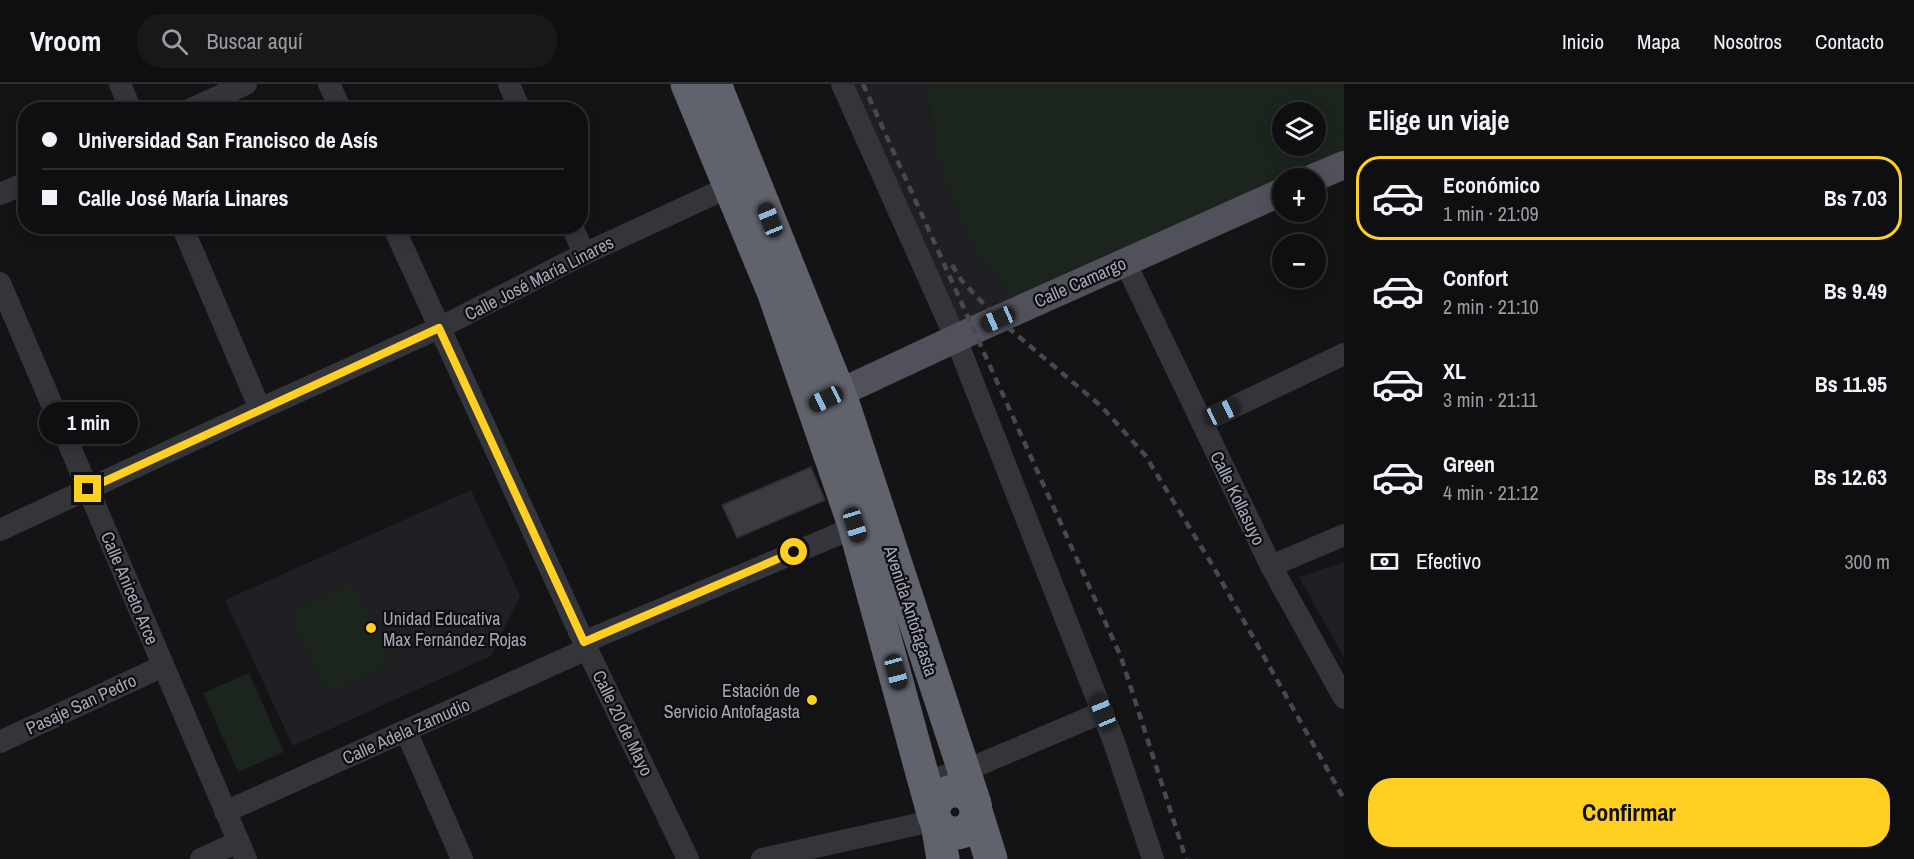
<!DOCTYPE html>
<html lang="es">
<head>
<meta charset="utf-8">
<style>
  body { margin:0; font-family:"Archivo Narrow",sans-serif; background:#181719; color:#f1f3f6; height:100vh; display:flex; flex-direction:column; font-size:22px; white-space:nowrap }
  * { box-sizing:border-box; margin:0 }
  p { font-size:20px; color:#9b9c9f }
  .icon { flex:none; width:33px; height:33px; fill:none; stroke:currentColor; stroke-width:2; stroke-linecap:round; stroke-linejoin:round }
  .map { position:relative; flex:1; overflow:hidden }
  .drawer { display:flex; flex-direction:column; background:#0f0e10; width:570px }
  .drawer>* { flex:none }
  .banner { position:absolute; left:18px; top:18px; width:570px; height:132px; border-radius:24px; box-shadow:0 3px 15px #0003,0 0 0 2px #2f2e30; display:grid; align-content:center; height:132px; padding:0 24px; background:#0f0e10 }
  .buttons { position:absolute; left:1272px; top:18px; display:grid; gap:12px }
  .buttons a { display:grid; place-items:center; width:54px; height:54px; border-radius:50%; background:#0f0e10; box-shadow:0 3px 15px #0003,0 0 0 2px #2f2e30; font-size:30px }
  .end { position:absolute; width:27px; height:27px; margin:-14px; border:8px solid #ffcf22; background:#111; box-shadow:0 0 0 3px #111 }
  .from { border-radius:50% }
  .bubble { position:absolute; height:42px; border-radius:21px; background:#0f0e10; box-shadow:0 3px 15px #0003,0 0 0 2px #2f2e30; font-size:20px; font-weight:700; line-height:42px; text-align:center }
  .car { position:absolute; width:18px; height:36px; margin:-18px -9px; border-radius:8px; box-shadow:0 0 4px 2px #0007; background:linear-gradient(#222 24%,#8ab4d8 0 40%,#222 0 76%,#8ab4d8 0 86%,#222 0) }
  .banner b { display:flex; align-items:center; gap:21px; height:57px; font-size:22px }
  .banner b+b { border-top:2px solid #2f2e30 }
  .banner i { width:15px; height:15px; background:#f1f3f6 }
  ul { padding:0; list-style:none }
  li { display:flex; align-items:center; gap:18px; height:84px; margin:0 12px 9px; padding:0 12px; border:3px solid transparent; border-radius:24px }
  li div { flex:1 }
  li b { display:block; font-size:22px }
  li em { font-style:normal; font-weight:700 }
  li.current { border-color:#ffcf22 }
  li>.icon { width:54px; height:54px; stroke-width:1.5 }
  h2 { padding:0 24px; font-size:27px; line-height:72px }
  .pay { display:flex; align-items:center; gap:15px; height:66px; padding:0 24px; font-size:22px }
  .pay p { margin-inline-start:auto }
  .action { display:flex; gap:12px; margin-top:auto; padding:12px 24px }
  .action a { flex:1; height:69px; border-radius:24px; background:#ffcf22; color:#111; font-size:24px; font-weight:700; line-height:69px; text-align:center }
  header { display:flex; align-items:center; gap:36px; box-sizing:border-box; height:84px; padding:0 30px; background:#0f0e10; border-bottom:2px solid #2f2e30 }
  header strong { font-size:28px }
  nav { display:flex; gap:33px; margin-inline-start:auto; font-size:21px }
  .search { width:420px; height:54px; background:#181719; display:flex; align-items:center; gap:15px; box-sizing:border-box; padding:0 21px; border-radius:24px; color:#9b9c9f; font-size:22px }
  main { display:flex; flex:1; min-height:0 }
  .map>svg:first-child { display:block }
  .built { fill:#201f23 }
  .green { fill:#1b241d; fill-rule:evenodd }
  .building { fill:#3b3b41; stroke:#2e2d32; stroke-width:1.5 }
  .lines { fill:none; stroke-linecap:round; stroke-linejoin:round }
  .minor { stroke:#34343b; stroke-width:22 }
  .major { stroke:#50515a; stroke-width:28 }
  .highway { stroke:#60626c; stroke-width:33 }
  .rail { stroke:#474850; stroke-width:4.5; stroke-dasharray:8 6; stroke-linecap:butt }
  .route { stroke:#ffcf22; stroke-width:8 }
  .poi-dot { fill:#ffcf22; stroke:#0f0f11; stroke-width:2 }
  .labels { text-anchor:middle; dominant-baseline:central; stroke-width:4.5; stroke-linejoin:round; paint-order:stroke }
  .street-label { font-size:18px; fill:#a4a7b7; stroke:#0f0f11 }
  .poi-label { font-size:18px; fill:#a4a7b7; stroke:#0f0f11; text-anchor:start }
</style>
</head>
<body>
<header>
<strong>Vroom</strong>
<div class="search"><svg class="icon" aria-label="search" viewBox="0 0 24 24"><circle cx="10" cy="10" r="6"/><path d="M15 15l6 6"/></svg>Buscar aquí</div>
<nav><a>Inicio</a><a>Mapa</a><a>Nosotros</a><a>Contacto</a></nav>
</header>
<main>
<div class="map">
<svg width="1344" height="775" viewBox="0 0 1344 775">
  <rect width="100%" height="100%" fill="#141316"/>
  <!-- built -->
  <g class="built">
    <polygon points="832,0 926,0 935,70 1016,218 946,247"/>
    <polygon points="471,406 520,512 491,572 293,662 225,516"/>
    <polygon points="1344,478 1344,573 1299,493"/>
  </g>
  <!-- green -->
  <g class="green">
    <path d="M926,0H1344V67L1016,218L970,158L935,70ZM1282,28H1316V62H1282Z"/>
    <polygon points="352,499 391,579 327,609 289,529"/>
    <polygon points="249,589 284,668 238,688 203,609"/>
  </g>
  <!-- building -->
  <polygon class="building" points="811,383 825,416 737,454 722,421"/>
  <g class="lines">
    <!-- minor -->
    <g class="minor">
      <polyline points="120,0 131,26"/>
      <polyline points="329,0 341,26"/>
      <polyline points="509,0 520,26"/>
      <polyline points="842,0 956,255 1114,658 1153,775"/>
      <polyline points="189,26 246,0"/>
      <polyline points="0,110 26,99"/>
      <polyline points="182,142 260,325"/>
      <polyline points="393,142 587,565 688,775"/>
      <polyline points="572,142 584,170"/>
      <polyline points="1125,178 1271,482 1344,614"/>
      <polyline points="0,199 246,775"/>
      <polyline points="1202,338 1344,270"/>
      <polyline points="0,446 260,325 439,244 584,170 742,97"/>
      <polyline points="1271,482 1344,451"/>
      <polyline points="584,558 867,438"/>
      <polyline points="406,647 462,775"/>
      <polyline points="0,658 163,582"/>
      <polyline points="925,697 964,687 1103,628"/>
      <polyline points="225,728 587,565"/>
      <polyline points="201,775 238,758"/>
      <polyline points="762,775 936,736"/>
    </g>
    <!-- major -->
    <g class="major">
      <polyline points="1313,94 1344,81"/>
      <polyline points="820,318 974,246 1282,108"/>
    </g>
    <!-- highway -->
    <g class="highway">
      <polyline points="687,0 774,210 854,441 934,733"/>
      <polyline points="715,0 842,316 975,720"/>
      <circle cx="955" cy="728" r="21"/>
      <polyline points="976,727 991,775"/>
      <polyline points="937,739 943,775"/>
    </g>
    <!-- rail -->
    <g class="rail">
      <polyline points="863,0 1121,573 1186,775"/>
      <polyline points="952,181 962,197 998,235 1101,322 1145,371 1213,482 1344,715"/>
    </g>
  </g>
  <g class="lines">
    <!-- route -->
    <polyline class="route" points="88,405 439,244 584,558 794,468"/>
  </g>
  <!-- markers -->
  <g class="poi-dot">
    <circle cx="371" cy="544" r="6"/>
    <circle cx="812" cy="616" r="6"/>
  </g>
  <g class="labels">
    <!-- street labels -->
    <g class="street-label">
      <text transform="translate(539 194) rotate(-27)">Calle José María Linares</text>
      <text transform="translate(1080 198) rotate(-24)">Calle Camargo</text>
      <text transform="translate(1238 414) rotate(64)">Calle Kollasuyo</text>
      <text transform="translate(130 504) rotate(67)">Calle Aniceto Arce</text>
      <text transform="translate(911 527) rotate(72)">Avenida Antofagasta</text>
      <text transform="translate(81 620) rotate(-25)">Pasaje San Pedro</text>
      <text transform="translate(623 639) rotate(64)">Calle 20 de Mayo</text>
      <text transform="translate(406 647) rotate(-24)">Calle Adela Zamudio</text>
    </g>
    <!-- poi labels -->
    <g class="poi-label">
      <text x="383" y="534">Unidad Educativa<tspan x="383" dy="21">Max Fernández Rojas</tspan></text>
      <text x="800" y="606" text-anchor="end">Estación de<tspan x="800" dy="21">Servicio Antofagasta</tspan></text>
    </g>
  </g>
</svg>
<div class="buttons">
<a><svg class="icon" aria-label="layers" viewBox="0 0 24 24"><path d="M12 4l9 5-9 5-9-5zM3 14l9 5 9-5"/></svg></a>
<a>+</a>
<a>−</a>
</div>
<i class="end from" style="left:794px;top:468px"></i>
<i class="end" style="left:88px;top:405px"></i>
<div class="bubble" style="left:39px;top:318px;width:99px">1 min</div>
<i class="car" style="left:770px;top:136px;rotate:338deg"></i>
<i class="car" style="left:998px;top:235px;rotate:246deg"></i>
<i class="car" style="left:826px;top:315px;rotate:245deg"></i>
<i class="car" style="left:1222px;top:328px;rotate:65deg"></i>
<i class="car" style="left:855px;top:441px;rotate:163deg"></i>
<i class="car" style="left:896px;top:588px;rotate:165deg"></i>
<i class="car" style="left:1103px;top:628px;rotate:338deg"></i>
<div class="banner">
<b><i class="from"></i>Universidad San Francisco de Asís</b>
<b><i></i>Calle José María Linares</b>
</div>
</div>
<section class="drawer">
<h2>Elige un viaje</h2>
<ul>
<li class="current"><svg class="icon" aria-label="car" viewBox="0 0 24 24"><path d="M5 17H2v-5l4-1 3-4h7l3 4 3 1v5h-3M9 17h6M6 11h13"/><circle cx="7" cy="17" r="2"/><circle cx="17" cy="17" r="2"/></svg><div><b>Económico</b><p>1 min · 21:09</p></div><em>Bs 7.03</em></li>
<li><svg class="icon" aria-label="car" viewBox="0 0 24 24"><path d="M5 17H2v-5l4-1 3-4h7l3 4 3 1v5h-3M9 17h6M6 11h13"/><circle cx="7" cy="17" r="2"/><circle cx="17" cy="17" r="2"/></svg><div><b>Confort</b><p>2 min · 21:10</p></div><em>Bs 9.49</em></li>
<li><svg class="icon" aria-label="car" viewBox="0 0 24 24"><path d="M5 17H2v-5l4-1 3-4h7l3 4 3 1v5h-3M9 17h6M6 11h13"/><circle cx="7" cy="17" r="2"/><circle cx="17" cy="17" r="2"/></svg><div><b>XL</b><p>3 min · 21:11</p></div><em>Bs 11.95</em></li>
<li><svg class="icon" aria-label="car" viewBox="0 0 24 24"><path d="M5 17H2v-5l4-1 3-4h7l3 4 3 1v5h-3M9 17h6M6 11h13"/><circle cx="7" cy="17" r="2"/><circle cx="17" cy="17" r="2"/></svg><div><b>Green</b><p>4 min · 21:12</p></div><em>Bs 12.63</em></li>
</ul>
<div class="pay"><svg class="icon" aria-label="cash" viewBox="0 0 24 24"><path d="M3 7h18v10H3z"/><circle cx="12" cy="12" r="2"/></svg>Efectivo<p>300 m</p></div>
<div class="action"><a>Confirmar</a></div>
</section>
</main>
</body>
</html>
